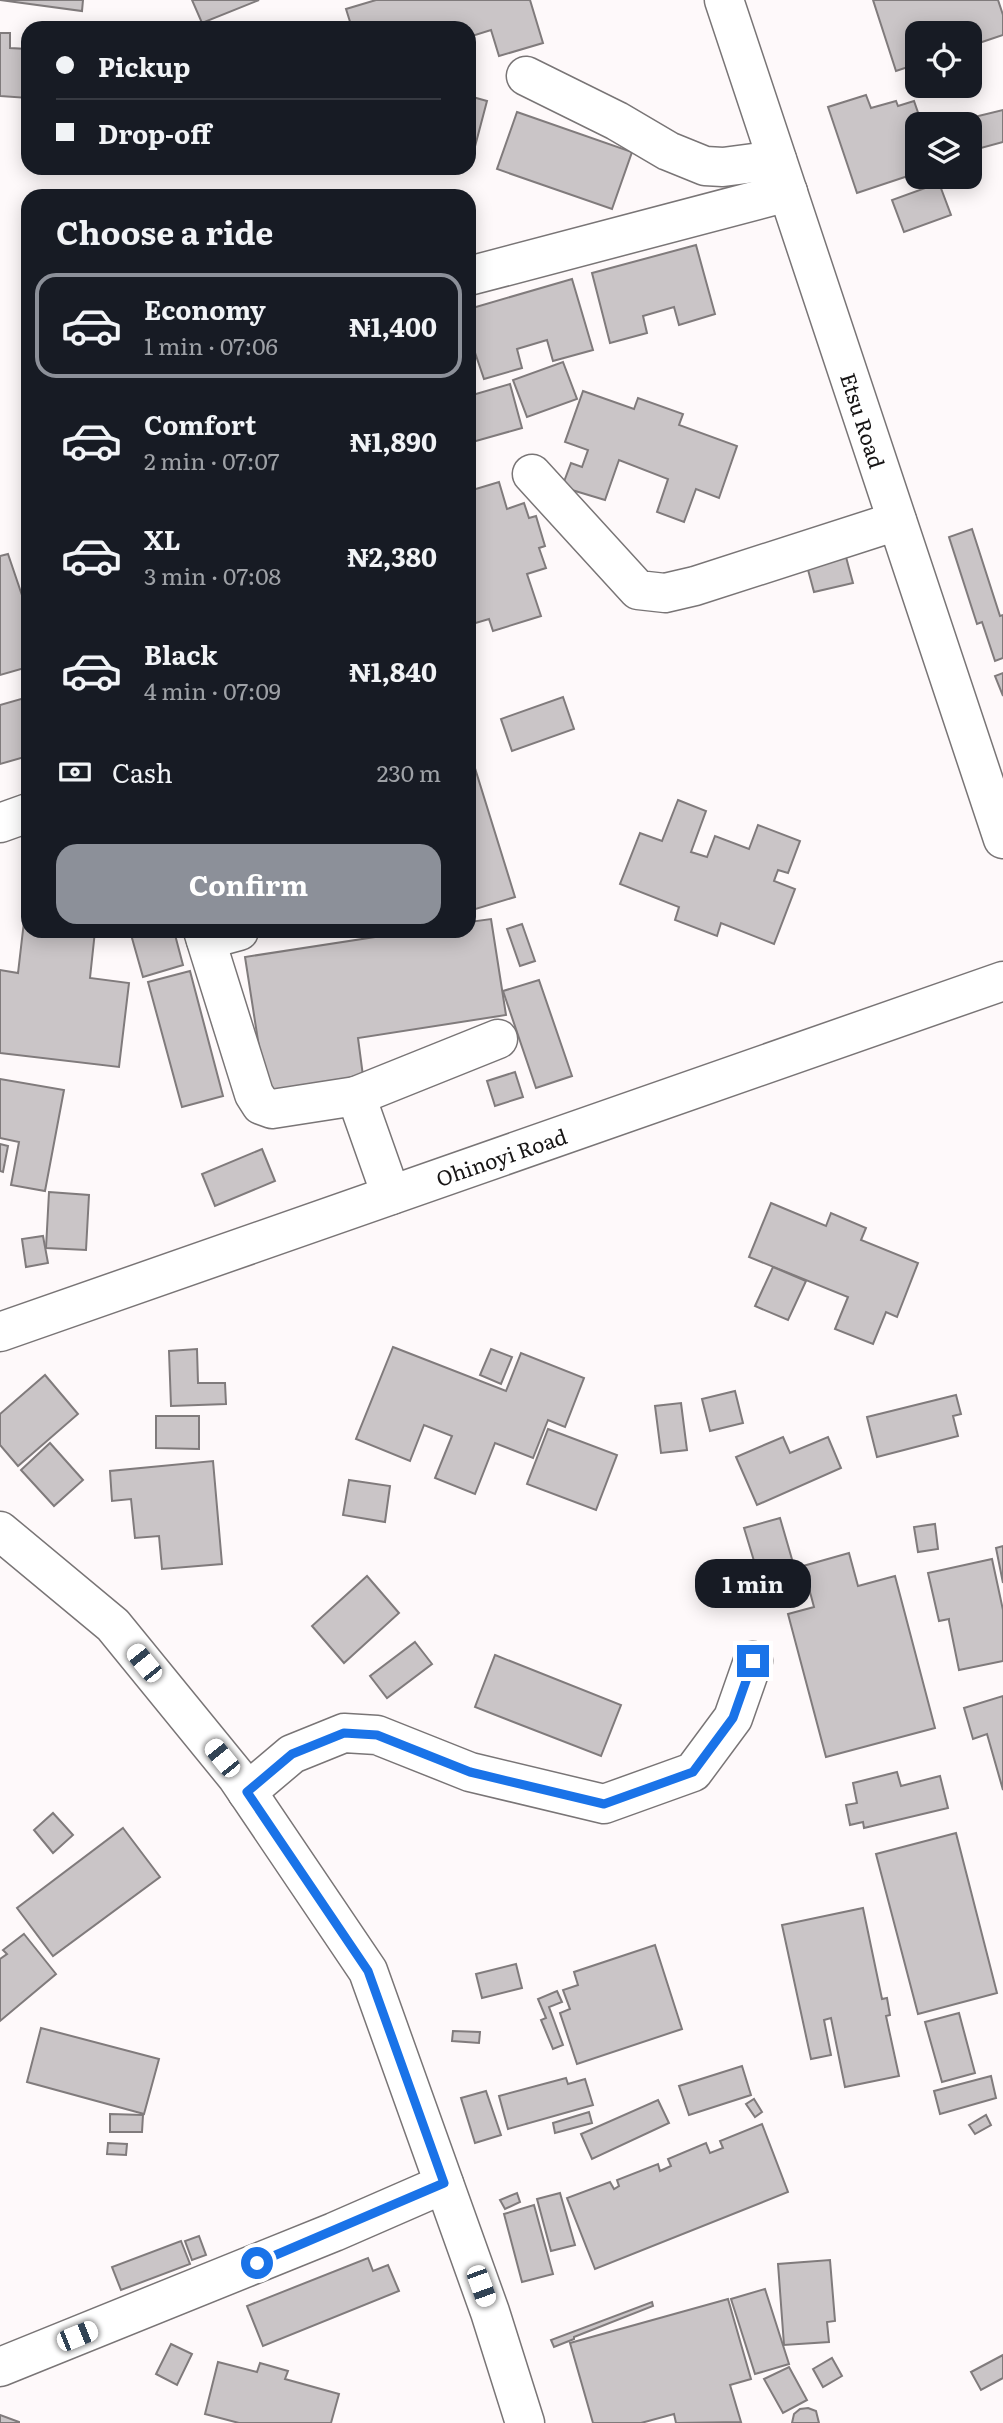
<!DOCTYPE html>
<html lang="en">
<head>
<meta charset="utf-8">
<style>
  body { margin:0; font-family:Literata,serif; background:#242831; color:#f1f3f6; height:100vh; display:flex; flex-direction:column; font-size:26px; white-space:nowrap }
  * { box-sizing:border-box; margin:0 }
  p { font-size:23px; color:#9ea1a6 }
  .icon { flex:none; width:38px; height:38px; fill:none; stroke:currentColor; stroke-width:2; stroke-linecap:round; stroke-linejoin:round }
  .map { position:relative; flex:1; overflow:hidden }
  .panel { position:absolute; left:21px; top:189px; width:455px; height:749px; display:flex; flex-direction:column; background:#171b24; border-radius:21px; box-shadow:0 4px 18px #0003 }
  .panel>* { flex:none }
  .top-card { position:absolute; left:21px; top:21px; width:455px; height:154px; border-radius:21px; box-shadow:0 4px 18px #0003; display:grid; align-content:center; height:154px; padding:0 35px; background:#171b24 }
  .controls { position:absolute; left:905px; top:21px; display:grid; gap:14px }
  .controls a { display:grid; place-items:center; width:77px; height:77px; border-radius:14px; background:#171b24; box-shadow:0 4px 18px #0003; font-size:35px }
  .end { position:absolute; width:32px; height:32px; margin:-16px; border:9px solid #1a73e8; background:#fff; box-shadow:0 0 0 4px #fff }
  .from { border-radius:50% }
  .bubble { position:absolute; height:49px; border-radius:21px; background:#171b24; box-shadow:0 4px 18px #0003; font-size:23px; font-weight:700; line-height:49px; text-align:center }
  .car { position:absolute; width:21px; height:42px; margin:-21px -10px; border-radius:9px; box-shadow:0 0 5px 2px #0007; background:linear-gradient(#fff 24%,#345 0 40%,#fff 0 76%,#345 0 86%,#fff 0) }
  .top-card b { display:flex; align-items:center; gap:24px; height:66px; font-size:26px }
  .top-card b+b { border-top:2px solid #363941 }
  .top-card i { width:18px; height:18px; background:#f1f3f6 }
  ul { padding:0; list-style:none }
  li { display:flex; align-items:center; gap:21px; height:105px; margin:0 14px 10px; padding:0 21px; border:4px solid transparent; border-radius:21px }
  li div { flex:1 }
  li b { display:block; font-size:26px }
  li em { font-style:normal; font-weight:700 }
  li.current { border-color:#8c9099 }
  li>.icon { width:63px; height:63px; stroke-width:1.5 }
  h2 { padding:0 35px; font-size:32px; line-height:84px }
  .pay { display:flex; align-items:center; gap:18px; height:77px; padding:0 35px; font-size:26px }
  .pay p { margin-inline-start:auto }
  .primary-button { display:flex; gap:14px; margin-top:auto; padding:14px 35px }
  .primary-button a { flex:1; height:80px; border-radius:21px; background:#8c9099; color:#fff; font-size:28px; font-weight:700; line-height:80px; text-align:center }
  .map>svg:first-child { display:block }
  .building { fill:#cac5c7; stroke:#807b7c; stroke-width:2 }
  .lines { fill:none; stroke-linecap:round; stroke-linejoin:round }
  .minor-casing { stroke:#797576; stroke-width:41 }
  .minor { stroke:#fff; stroke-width:38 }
  .route { stroke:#1a73e8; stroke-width:9 }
  .labels { text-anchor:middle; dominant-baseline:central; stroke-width:5; stroke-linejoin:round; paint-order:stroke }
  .street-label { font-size:21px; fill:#171515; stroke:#fff }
</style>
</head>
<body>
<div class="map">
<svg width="1003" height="2423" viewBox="0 0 1003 2423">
  <rect width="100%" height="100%" fill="#fef9fa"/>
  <!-- building -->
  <g class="building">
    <polygon points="0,0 83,0 82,11"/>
    <polygon points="192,0 259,0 202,23"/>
    <polygon points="376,0 530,0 543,43 499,56 491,30 469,37 469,28 352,28 346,9"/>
    <polygon points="873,0 998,0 1003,15 1003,35 970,46 970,33 917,33 917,64 896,71"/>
    <polygon points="0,33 10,33 10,48 28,49 28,98 0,96"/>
    <polygon points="866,95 871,108 896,101 898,106 914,101 922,124 917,124 917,173 857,193 828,107"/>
    <polygon points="469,96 487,101 473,154 469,153"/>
    <polygon points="1003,110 1003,142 970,151 970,124 955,124 954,122"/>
    <polygon points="517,112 632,152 612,209 497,169"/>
    <polygon points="939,183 951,215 904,232 892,200"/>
    <polygon points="696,245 715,314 679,325 674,307 643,316 647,333 610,343 592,273"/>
    <polygon points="572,279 593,350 553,361 547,340 517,349 522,368 484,379 469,335 469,309"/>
    <polygon points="563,362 577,399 527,417 513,380"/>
    <polygon points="510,384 522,428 469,443 469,396"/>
    <polygon points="583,391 634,409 638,398 683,414 679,425 737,446 719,498 696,489 684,522 657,512 668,479 619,460 605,500 562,487 571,463 582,467 588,450 565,442"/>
    <polygon points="499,482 507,509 524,503 529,518 536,516 545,546 539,548 546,568 527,574 541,616 493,631 489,619 469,625 469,491"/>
    <polygon points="972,529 1000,616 1003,615 1003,658 995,661 982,622 977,624 949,537"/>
    <polygon points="8,554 28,613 28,667 0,675 0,556"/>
    <polygon points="846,557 853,583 814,592 807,566"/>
    <polygon points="1003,673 1003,696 995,676"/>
    <polygon points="28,697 28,756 0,764 0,705"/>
    <polygon points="563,697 574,729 512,751 501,719"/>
    <polygon points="474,765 515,897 469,911 469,766"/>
    <polygon points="678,800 706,811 691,852 707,857 715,836 749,849 758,825 800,841 788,873 778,870 774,881 795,889 774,944 721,923 717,936 675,920 679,907 620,884 640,833 662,841"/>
    <polygon points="28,887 28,931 95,931 90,978 129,983 119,1067 0,1053 0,970 18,973"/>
    <polygon points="491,919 506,1015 358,1038 363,1076 266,1092 245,957 414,931 469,931 469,922"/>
    <polygon points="522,924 535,961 520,966 507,929"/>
    <polygon points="130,931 174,931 183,965 143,977"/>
    <polygon points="190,971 223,1096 182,1107 148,982"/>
    <polygon points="539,980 572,1076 536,1088 503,991"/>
    <polygon points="515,1072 523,1097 495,1106 487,1081"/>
    <polygon points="0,1079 64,1090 45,1191 11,1185 19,1142 0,1138"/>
    <polygon points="0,1144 8,1146 3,1172 0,1171"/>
    <polygon points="262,1149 275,1181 215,1206 202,1174"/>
    <polygon points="49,1192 89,1195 86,1250 46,1248"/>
    <polygon points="771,1203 826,1226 831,1213 866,1228 861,1240 918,1263 897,1317 886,1312 873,1344 835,1329 848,1297 749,1257"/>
    <polygon points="43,1236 48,1263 26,1267 22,1239"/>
    <polygon points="773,1267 806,1281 788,1320 755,1306"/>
    <polygon points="393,1347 506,1391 521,1353 584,1378 565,1427 548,1420 533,1458 495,1443 475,1494 435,1478 452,1436 424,1425 410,1461 356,1439"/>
    <polygon points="197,1349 198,1383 225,1383 226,1404 171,1406 169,1351"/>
    <polygon points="491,1349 512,1357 501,1384 480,1375"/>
    <polygon points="45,1375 78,1414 18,1466 0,1445 0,1414"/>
    <polygon points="735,1391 743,1423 710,1431 702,1399"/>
    <polygon points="956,1395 961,1414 953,1416 958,1436 877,1457 867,1417"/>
    <polygon points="681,1403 687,1450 661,1453 655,1406"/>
    <polygon points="156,1416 199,1416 199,1449 156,1448"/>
    <polygon points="548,1429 617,1455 596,1510 527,1484"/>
    <polygon points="783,1437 790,1453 828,1437 841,1468 757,1505 736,1457"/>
    <polygon points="50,1443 83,1480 54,1506 21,1470"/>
    <polygon points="213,1461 222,1564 162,1569 159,1536 135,1538 131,1499 112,1501 110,1471"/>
    <polygon points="349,1480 390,1486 385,1522 343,1515"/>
    <polygon points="780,1518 796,1573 761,1584 744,1528"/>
    <polygon points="935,1524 938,1549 918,1552 914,1527"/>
    <polygon points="1003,1546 1003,1583 996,1548"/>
    <polygon points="849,1553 858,1586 895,1576 935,1728 826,1757 788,1614 814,1607 803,1566"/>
    <polygon points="992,1559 1003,1610 1003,1661 959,1670 949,1621 949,1619 939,1621 928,1573"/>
    <polygon points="367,1576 399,1613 344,1663 312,1626"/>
    <polygon points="415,1642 432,1664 387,1698 370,1676"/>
    <polygon points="495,1655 621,1705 601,1756 475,1707"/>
    <polygon points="1003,1696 1003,1790 987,1734 973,1739 964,1708"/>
    <polygon points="897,1772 901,1786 940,1776 948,1808 864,1828 863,1822 850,1825 846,1805 857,1803 853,1783"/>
    <polygon points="53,1813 73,1835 53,1853 34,1830"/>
    <polygon points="123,1828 160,1877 53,1956 17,1908"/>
    <polygon points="956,1833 997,1993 918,2014 876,1854"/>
    <polygon points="863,1908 882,1999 887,1998 890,2015 886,2016 899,2076 845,2087 831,2018 824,2020 831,2055 811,2059 782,1925"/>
    <polygon points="24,1934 56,1974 0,2021 0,1959 7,1954 3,1950"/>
    <polygon points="655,1945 682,2029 577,2064 560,2013 570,2009 563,1990 578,1985 574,1972"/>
    <polygon points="516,1964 522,1988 482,1998 476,1974"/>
    <polygon points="557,1991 562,2002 549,2007 563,2045 553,2049 541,2020 546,2018 538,1999"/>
    <polygon points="959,2013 975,2073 942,2082 925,2022"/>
    <polygon points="41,2028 159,2059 144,2114 27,2082"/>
    <polygon points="453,2031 480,2032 479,2043 452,2041"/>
    <polygon points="742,2066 751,2095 689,2115 679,2086"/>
    <polygon points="991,2076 996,2098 940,2114 934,2091"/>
    <polygon points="566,2078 568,2084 585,2079 593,2105 508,2129 499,2096"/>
    <polygon points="486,2091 501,2135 475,2143 461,2098"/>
    <polygon points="754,2099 762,2112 755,2117 746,2104"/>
    <polygon points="658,2100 669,2123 592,2159 581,2134"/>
    <polygon points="589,2112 592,2123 555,2133 553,2123"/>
    <polygon points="110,2114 143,2115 142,2132 110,2132"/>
    <polygon points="986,2115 991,2125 975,2134 969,2125"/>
    <polygon points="762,2124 788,2192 595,2269 567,2198 610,2182 614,2189 619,2186 617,2180 658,2164 660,2171 671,2166 668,2159 706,2143 710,2153 723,2148 720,2141"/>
    <polygon points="108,2143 127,2144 126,2155 107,2154"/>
    <polygon points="517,2193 520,2202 505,2209 500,2200"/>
    <polygon points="560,2193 575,2245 551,2251 537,2199"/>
    <polygon points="534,2205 553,2274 522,2282 504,2214"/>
    <polygon points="199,2236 206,2255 192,2260 185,2241"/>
    <polygon points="181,2241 190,2264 121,2290 112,2267"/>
    <polygon points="368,2258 373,2271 388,2265 399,2291 263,2346 247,2306"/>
    <polygon points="830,2260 835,2321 827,2322 829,2342 784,2345 778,2264"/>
    <polygon points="765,2289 789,2364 755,2374 731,2299"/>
    <polygon points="728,2299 751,2379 730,2385 741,2422 676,2423 674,2414 641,2423 593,2423 570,2343"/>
    <polygon points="652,2302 653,2306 574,2337 574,2339 554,2347 551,2340"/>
    <polygon points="171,2344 192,2354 177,2385 156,2374"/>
    <polygon points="1003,2355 1003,2378 981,2390 971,2372"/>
    <polygon points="832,2358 842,2376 823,2387 813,2369"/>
    <polygon points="218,2362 257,2372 260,2363 288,2371 285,2379 339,2394 331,2423 239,2423 205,2414"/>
    <polygon points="789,2367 807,2400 783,2413 764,2379"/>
    <polygon points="808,2408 816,2411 819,2423 792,2423 794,2414 800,2409"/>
    <polygon points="0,2415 19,2422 19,2423 0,2423"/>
  </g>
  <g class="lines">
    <!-- minor casing -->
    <g class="minor-casing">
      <g id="minor">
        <polyline points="724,0 1003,839"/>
        <polyline points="526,76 617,121 668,151 705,166 723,167 777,160"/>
        <polyline points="469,276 788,192"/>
        <polyline points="532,474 638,590 665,593 695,586 897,521"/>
        <polyline points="0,823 28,813"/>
        <polyline points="203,931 254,1094 261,1105 272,1109 356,1096"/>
        <polyline points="206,940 239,931"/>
        <polyline points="391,1195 356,1096 498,1039"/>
        <polyline points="0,1332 1003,981"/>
        <polyline points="0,1531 113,1625 237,1777 368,1971 490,2312 525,2423"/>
        <polyline points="247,1792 292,1754 344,1733 377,1735 470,1772 604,1804 693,1772 733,1718 753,1661"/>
        <polyline points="0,2367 334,2232 444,2184"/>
      </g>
    </g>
    <!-- minor -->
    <use href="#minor" class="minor"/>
  </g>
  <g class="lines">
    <!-- route -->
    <polyline class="route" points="257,2263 444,2183 368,1971 247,1792 292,1754 344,1733 377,1735 470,1772 604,1804 693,1772 733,1718 753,1661"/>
  </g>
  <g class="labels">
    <!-- street labels -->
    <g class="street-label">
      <text transform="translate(864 420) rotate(72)">Etsu Road</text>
      <text transform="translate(501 1156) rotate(-19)">Ohinoyi Road</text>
    </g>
  </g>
</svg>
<div class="controls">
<a><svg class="icon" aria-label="locate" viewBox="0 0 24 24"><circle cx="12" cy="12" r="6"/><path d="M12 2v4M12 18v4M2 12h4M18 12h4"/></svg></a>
<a><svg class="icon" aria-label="layers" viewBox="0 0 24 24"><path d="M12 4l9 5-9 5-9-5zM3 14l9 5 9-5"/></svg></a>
</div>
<i class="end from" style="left:257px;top:2263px"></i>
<i class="end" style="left:753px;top:1661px"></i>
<div class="bubble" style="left:695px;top:1559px;width:116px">1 min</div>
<i class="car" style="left:144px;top:1663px;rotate:321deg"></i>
<i class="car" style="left:222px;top:1758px;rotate:321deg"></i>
<i class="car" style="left:481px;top:2286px;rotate:160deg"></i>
<i class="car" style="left:77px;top:2336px;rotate:68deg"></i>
<div class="top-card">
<b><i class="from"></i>Pickup</b>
<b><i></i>Drop-off</b>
</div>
<section class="panel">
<h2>Choose a ride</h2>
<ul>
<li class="current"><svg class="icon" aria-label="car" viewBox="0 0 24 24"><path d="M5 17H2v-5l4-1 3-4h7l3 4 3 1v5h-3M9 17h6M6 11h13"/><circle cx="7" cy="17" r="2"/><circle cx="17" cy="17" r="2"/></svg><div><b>Economy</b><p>1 min · 07:06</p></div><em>₦1,400</em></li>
<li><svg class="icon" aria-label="car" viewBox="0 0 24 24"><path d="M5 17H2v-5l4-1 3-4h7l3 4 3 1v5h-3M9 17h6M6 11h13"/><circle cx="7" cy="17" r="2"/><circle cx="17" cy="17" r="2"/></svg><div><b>Comfort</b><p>2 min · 07:07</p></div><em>₦1,890</em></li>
<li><svg class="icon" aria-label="car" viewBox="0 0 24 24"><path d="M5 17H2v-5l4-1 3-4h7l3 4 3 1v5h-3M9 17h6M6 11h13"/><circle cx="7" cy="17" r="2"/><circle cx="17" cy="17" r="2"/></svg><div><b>XL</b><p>3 min · 07:08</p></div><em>₦2,380</em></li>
<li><svg class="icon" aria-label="car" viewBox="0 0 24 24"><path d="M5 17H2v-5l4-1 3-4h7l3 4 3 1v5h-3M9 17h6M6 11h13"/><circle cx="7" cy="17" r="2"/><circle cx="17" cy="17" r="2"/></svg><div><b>Black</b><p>4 min · 07:09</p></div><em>₦1,840</em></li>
</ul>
<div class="pay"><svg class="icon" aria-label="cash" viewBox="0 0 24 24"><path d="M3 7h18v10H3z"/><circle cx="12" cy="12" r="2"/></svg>Cash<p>230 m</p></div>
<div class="primary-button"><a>Confirm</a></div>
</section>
</div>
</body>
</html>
